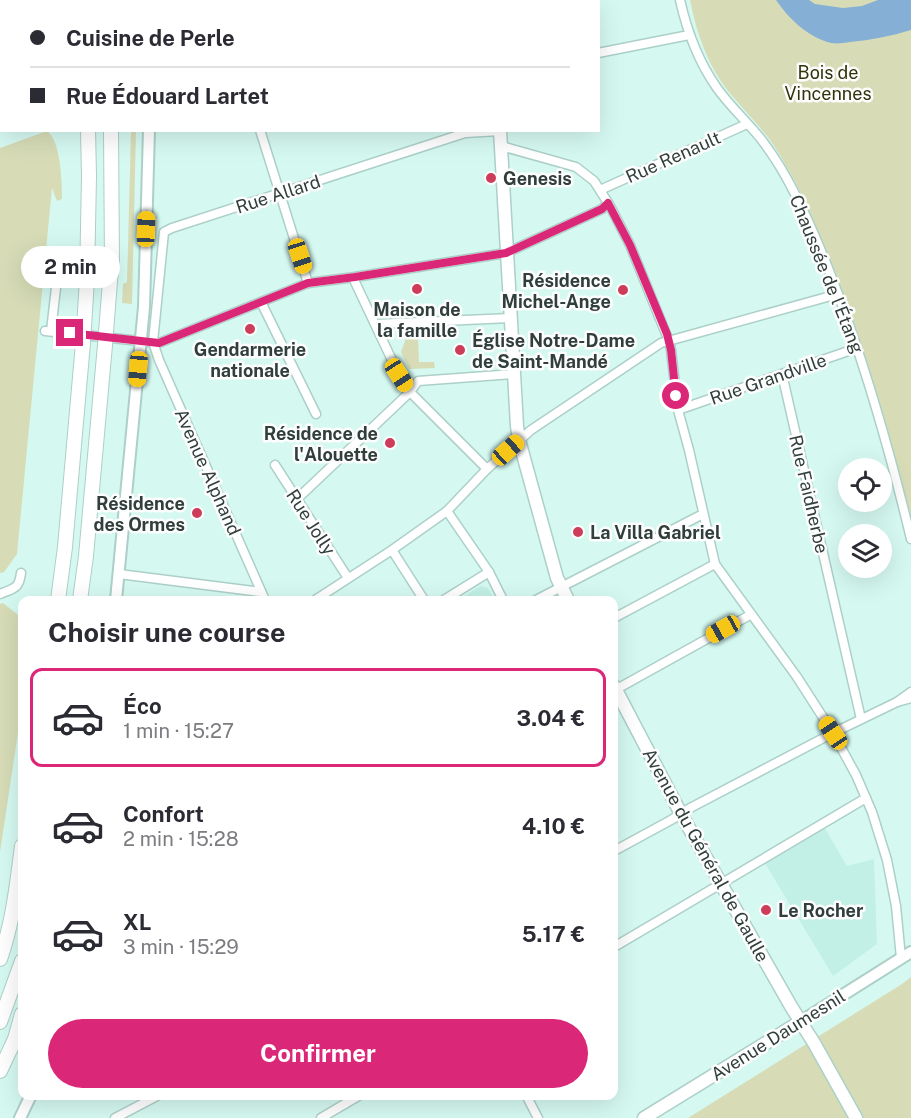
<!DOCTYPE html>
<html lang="fr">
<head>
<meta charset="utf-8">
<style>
  body { margin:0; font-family:"Public Sans",sans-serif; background:#f2f2f3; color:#2b2b33; height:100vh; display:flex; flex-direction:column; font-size:22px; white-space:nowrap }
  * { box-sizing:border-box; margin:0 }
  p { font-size:20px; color:#7c7c81 }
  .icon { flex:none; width:33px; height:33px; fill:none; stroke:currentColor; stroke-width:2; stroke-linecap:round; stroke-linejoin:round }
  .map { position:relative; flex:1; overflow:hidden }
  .panel { position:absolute; left:18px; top:596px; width:600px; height:504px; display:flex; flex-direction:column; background:#fff; border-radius:12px; box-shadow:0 6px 24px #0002 }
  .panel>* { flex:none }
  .top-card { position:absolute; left:0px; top:0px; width:600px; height:132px; box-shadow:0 6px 24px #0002; display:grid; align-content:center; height:132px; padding:0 30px; background:#fff }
  .tools { position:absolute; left:838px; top:458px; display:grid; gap:12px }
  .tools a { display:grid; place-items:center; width:54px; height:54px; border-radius:50%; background:#fff; box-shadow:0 6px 24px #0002; font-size:30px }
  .end { position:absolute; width:27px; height:27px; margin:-14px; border:8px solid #db2777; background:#fff; box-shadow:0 0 0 3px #fff }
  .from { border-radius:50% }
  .bubble { position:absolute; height:42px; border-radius:21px; background:#fff; box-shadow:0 6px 24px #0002; font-size:20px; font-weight:700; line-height:42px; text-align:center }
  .car { position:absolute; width:18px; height:36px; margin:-18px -9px; border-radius:8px; box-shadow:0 0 4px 2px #0007; background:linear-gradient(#f5c518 24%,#345 0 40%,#f5c518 0 76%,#345 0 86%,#f5c518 0) }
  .top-card b { display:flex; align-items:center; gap:21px; height:57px; font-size:22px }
  .top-card b+b { border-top:2px solid #e1e1e2 }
  .top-card i { width:15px; height:15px; background:#2b2b33 }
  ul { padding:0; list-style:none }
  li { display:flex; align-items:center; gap:18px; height:99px; margin:0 12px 9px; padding:0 18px; border:3px solid transparent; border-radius:12px }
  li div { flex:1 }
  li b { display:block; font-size:22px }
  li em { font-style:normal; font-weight:700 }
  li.selected { border-color:#db2777 }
  li>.icon { width:54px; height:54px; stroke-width:1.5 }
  h2 { padding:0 30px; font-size:27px; line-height:72px }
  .cta { display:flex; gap:12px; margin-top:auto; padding:12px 30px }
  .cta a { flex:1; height:69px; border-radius:36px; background:#db2777; color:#fff; font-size:24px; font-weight:700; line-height:69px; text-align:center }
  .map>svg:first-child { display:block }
  .built { fill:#c2f0e6 }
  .green { fill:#d7dcb7 }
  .water { fill:#86afd6 }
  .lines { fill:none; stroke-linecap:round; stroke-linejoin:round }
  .minor-casing { stroke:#acd0c8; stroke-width:11 }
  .tertiary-casing { stroke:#acd0c8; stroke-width:14 }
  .secondary-casing { stroke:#acd0c8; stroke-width:15 }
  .trunk-casing { stroke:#acd0c8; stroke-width:16 }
  .minor { stroke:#fff; stroke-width:8 }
  .tertiary { stroke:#fff; stroke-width:10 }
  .secondary { stroke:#fff; stroke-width:12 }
  .trunk { stroke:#fff; stroke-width:14 }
  .trunk-bridge-casing { stroke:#acd0c8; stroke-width:16; stroke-linecap:butt }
  .trunk-bridge { stroke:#fff; stroke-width:14 }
  .route { stroke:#db2777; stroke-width:8 }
  .poi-dot { fill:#cd3d5a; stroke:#fdfdfd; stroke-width:2 }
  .labels { text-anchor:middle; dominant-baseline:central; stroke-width:5; stroke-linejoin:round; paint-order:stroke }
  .park-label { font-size:18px; fill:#31340a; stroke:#fdfdfd }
  .street-label { font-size:18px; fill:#313f3c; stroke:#fdfdfd }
  .poi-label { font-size:18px; font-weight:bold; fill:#313f3c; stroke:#fdfdfd; text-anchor:start }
</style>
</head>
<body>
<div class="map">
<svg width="911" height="1118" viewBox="0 0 911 1118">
  <rect width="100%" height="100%" fill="#d5f9f1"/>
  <!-- built -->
  <g class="built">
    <polygon points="481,586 488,588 495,600 457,600"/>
    <polygon points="823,825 847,866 874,859 877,944 833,976 763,860"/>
  </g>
  <!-- green -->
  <g class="green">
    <path d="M690,0H911V518C889,434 865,351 833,271C824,248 816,225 806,203C795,182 784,160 770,140C757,123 742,108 728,91C708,66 696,32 690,0Z"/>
    <path d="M47,131C61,141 62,182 62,199L57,201L52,188L17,554L4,572L0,573V148Z"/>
    <polygon points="131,131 136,131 132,304 122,303 123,284 127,282"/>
    <polygon points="433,332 433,337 418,338 419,362 434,362 435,368 409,369 401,352 408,333"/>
    <polygon points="3,603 22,618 22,706 0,852 0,604"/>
    <polygon points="911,977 911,1118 688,1118 902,984"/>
  </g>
  <!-- water -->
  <path class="water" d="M776,0H809L815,4L843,8L862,6L878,0H911V30C891,36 871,40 850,42C844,43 837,44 831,43C808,37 789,19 776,0Z"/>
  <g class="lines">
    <!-- minor casing -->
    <g class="minor-casing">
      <g id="minor">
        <polyline points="221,0 222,2"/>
        <path d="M680,0C687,31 698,61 717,88C731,108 750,124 764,143C776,159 786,176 795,194C815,233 831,274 846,316C872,389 893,464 911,539"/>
        <polyline points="37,2 37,0"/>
        <polyline points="598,53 689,35"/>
        <polyline points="0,121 2,120"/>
        <polyline points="260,130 308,283"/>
        <polyline points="501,146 576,167 594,181 610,206 630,245 669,341 671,350 678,410 689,450 715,564 797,677 833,733 856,775 872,812 887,860 896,906 901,958"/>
        <polyline points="600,190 747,124"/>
        <polyline points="355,277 355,282 399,375 410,392 487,469"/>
        <polyline points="261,302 316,414"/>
        <polyline points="376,324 510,318"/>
        <polyline points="45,331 159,343 308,283 355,277 506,253 602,209 608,203"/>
        <polyline points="51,331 57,279"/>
        <polyline points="782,374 861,719"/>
        <polyline points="678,410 857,348"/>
        <polyline points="275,465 348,578"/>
        <polyline points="297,499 410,392 418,381 514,374"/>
        <polyline points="447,511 489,572 503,600"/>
        <polyline points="392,550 424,600"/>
        <polyline points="119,574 261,592"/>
        <path d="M0,594C14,588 19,589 21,573"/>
        <polyline points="265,600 159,360 153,342 164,232 172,228 465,133 500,131"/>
        <polyline points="315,600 392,550 447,511 487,469 531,430 661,343 838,294"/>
        <polyline points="444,600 489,572"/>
        <polyline points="536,600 703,514"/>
        <polyline points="614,618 715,564"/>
        <polyline points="615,690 750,615"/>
        <polyline points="911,692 897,702 911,698"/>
        <polyline points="614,851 671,820 692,807 833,733 897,702"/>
        <polyline points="614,947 866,798"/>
        <polyline points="526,1095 538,1118"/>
        <polyline points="115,1118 159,1095"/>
        <polyline points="321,1118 360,1095"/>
      </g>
    </g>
    <!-- tertiary casing -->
    <g class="tertiary-casing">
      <g id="tertiary">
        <polyline points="151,2 152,0"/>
        <polyline points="116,600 144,307 149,130"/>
        <polyline points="800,1022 911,952"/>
        <polyline points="20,1118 31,1095"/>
      </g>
    </g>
    <!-- secondary casing -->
    <g class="secondary-casing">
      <g id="secondary">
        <polyline points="494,0 494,2"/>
        <polyline points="500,130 517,426 519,440 557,578 568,600"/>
        <polyline points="614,686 681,814 792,1008 814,1043 856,1118"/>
        <polyline points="644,1118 800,1022"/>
      </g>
    </g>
    <!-- trunk casing -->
    <g class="trunk-casing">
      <g id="trunk">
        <polyline points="80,0 80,2"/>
        <polyline points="107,0 107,2"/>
        <polyline points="87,279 89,176 88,130"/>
        <polyline points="110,281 112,264 111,130"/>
        <polyline points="58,600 65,547 83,343"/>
        <polyline points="80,600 86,556 105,345"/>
        <path d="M0,959C13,923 17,884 22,846"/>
        <polyline points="0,1022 22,961"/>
        <polyline points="0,1071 15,1039 22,1014"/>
      </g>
    </g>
    <!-- minor -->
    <use href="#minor" class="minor"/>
    <!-- tertiary -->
    <use href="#tertiary" class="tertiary"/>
    <!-- secondary -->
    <use href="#secondary" class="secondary"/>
    <!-- trunk -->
    <use href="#trunk" class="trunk"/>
    <!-- trunk-bridge casing -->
    <g class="trunk-bridge-casing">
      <g id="trunk-bridge">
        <polyline points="83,343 87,279"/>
        <polyline points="105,345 110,281"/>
      </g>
    </g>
    <!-- trunk-bridge -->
    <use href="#trunk-bridge" class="trunk-bridge"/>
  </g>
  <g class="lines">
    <!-- route -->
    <polyline class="route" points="70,333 159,343 308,283 355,277 506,253 602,209 608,203 630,245 667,334 671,350 676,396"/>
  </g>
  <!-- markers -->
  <g class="poi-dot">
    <circle cx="491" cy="178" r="6"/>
    <circle cx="417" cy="289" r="6"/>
    <circle cx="623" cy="290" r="6"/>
    <circle cx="250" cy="329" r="6"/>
    <circle cx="460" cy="350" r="6"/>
    <circle cx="390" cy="443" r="6"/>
    <circle cx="197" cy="513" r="6"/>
    <circle cx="578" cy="532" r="6"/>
    <circle cx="766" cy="910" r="6"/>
  </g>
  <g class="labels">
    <!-- park labels -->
    <g class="park-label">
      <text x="828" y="72">Bois de<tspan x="828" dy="21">Vincennes</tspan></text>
    </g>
    <!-- street labels -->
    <g class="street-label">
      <text transform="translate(673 157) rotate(-24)">Rue Renault</text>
      <text transform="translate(278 194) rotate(-18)">Rue Allard</text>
      <text transform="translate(827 274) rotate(68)">Chaussée de l'Étang</text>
      <text transform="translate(768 379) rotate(-19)">Rue Grandville</text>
      <text transform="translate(208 472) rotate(66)">Avenue Alphand</text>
      <text transform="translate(809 494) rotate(77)">Rue Faidherbe</text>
      <text transform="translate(311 522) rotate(57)">Rue Jolly</text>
      <text transform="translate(706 855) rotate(61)">Avenue du Général de Gaulle</text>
      <text transform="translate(778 1035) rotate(-32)">Avenue Daumesnil</text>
    </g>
    <!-- poi labels -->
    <g class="poi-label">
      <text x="503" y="178">Genesis</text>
      <text x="611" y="280" text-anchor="end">Résidence<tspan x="611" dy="21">Michel-Ange</tspan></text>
      <text x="417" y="309" text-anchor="middle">Maison de<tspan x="417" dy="21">la famille</tspan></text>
      <text x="472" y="340">Église Notre-Dame<tspan x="472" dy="21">de Saint-Mandé</tspan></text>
      <text x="250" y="349" text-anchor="middle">Gendarmerie<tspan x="250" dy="21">nationale</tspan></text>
      <text x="378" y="433" text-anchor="end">Résidence de<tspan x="378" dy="21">l'Alouette</tspan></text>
      <text x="185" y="503" text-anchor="end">Résidence<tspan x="185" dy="21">des Ormes</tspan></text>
      <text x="590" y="532">La Villa Gabriel</text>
      <text x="778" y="910">Le Rocher</text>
    </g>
  </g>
</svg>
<div class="tools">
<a><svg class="icon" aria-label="locate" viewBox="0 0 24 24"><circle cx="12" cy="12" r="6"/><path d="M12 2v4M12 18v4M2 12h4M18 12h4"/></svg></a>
<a><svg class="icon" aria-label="layers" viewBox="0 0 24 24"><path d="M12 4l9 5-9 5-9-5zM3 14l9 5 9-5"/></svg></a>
</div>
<i class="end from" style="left:676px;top:396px"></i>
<i class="end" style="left:70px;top:333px"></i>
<div class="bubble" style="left:21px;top:246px;width:99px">2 min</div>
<i class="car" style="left:146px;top:229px;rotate:2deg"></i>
<i class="car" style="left:300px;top:256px;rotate:162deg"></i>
<i class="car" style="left:138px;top:369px;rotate:185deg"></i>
<i class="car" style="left:399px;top:375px;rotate:147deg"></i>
<i class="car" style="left:508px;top:450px;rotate:48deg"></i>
<i class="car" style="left:723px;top:629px;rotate:241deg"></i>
<i class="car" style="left:833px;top:733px;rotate:326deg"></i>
<div class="top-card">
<b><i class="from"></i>Cuisine de Perle</b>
<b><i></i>Rue Édouard Lartet</b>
</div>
<section class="panel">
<h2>Choisir une course</h2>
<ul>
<li class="selected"><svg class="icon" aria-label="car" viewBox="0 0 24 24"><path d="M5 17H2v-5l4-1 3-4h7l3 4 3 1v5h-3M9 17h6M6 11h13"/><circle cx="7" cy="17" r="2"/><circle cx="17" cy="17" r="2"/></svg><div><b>Éco</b><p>1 min · 15:27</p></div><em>3.04 €</em></li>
<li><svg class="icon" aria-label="car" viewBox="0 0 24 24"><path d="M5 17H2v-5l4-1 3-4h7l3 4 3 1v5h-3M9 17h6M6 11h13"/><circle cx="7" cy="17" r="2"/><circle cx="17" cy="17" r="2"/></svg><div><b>Confort</b><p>2 min · 15:28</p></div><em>4.10 €</em></li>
<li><svg class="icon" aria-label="car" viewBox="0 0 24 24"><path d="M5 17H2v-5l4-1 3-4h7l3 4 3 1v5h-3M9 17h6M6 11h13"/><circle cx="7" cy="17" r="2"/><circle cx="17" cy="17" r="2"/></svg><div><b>XL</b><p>3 min · 15:29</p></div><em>5.17 €</em></li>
</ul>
<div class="cta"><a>Confirmer</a></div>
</section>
</div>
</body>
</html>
